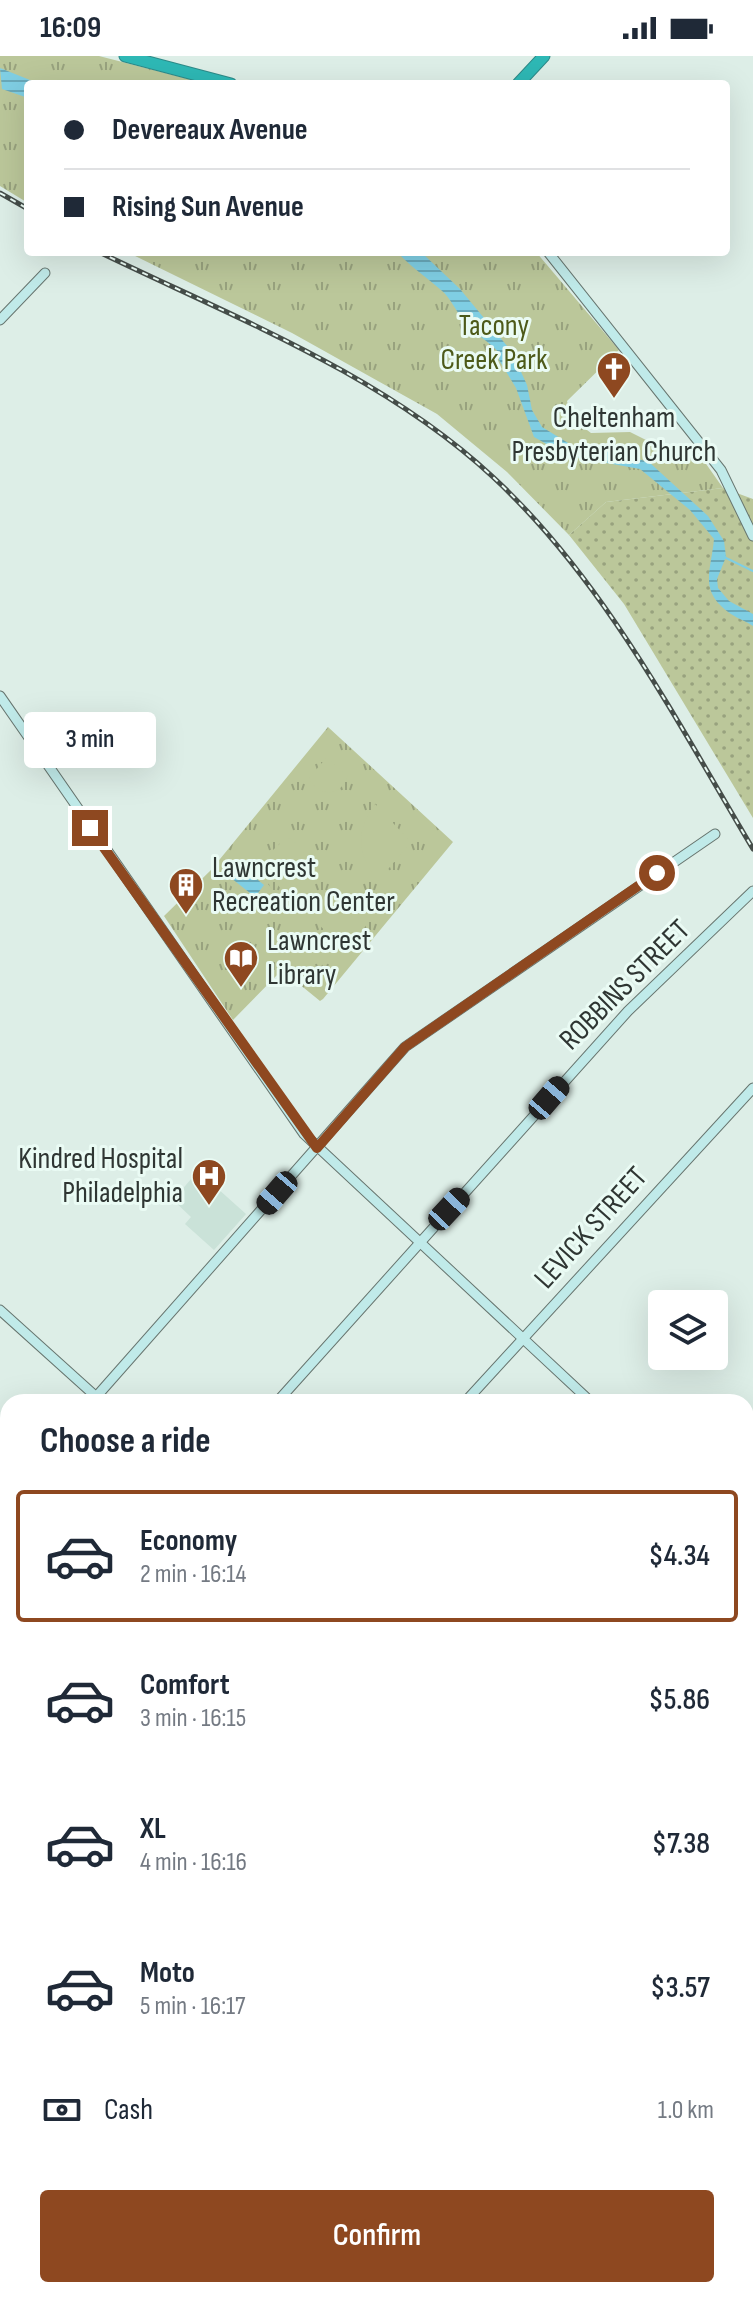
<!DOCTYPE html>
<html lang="en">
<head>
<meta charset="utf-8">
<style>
  body { margin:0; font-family:"Sofia Sans Condensed",sans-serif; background:#f2f2f3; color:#1f2937; height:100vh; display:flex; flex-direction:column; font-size:30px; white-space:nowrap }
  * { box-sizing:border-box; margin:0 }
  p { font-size:26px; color:#747a83 }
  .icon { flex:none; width:44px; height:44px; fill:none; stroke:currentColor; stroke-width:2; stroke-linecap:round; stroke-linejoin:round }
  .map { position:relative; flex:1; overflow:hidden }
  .side { position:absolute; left:0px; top:1338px; width:754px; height:904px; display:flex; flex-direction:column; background:#fff; border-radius:24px 24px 0 0; box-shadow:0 8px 32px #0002 }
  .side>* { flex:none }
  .guide { position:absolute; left:24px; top:24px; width:706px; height:176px; border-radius:8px; box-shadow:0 8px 32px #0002; display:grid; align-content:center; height:176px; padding:0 40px; background:#fff }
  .controls { position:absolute; left:648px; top:1234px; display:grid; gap:16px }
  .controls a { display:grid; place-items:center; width:80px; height:80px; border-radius:8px; background:#fff; box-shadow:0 8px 32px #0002; font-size:40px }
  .end { position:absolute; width:36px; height:36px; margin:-18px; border:10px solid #8e4820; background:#fff; box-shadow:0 0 0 4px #fff }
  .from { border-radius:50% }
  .bubble { position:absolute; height:56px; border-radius:8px; background:#fff; box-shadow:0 8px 32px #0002; font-size:26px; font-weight:600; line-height:56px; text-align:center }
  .car { position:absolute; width:24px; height:48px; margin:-24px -12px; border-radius:10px; box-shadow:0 0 6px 2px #0007; background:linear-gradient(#222 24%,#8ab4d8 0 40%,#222 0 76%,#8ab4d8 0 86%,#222 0) }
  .guide b { display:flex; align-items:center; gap:28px; height:76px; font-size:30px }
  .guide b+b { border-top:2px solid #e0e1e3 }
  .guide i { width:20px; height:20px; background:#1f2937 }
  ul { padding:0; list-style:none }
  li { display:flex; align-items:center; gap:24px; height:132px; margin:0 16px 12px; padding:0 24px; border:4px solid transparent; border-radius:8px }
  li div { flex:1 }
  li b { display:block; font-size:30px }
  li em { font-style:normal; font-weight:600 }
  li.current { border-color:#8e4820 }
  li>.icon { width:72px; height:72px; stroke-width:1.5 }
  h2 { padding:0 40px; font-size:36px; line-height:96px }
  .pay { display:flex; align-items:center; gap:20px; height:88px; padding:0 40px; font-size:30px }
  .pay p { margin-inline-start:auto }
  .action { display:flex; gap:16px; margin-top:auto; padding:16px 40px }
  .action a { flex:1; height:92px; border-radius:8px; background:#8e4820; color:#fff; font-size:32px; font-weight:600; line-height:92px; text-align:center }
  .status { display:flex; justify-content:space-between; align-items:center; height:56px; padding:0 40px; background:#fff; direction:ltr }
  .status svg { height:22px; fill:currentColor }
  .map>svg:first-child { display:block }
  .built { fill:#cae2d8 }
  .grass { fill:url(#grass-dots) }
  .park { fill:url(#park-tufts) }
  .pitch { fill:#bbc79a }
  .water { fill:url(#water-rules) }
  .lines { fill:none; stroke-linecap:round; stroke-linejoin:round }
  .stream { stroke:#7fcee3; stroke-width:2 }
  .secondary-casing { stroke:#67756f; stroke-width:11 }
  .primary-casing { stroke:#2e8a88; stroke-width:12 }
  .highway-casing { stroke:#2e8a88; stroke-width:13 }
  .secondary { stroke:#c0eae9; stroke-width:9 }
  .primary { stroke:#82d4d3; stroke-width:10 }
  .highway { stroke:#2eb8b5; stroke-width:11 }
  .rail-casing { stroke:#454d49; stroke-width:5 }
  .rail { stroke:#eafbf4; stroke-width:2; stroke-dasharray:6; stroke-linecap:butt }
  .route { stroke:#8e4820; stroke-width:10 }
  .labels { text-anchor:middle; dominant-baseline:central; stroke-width:6; stroke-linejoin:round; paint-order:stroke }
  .park-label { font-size:30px; fill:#4d5a19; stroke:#eafbf4 }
  .poi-label { font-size:30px; fill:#2f3633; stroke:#eafbf4; text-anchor:start }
  .street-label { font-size:30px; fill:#2f3633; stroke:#eafbf4 }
</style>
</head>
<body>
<div class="status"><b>16:09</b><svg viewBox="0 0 49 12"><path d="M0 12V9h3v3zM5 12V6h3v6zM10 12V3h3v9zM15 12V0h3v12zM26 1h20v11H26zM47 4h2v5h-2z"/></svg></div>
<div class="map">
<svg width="753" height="2242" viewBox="0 0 753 2242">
  <defs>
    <pattern id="grass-dots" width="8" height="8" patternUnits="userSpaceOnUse" patternTransform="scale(2)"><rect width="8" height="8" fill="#bbc79a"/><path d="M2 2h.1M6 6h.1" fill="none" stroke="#98a27e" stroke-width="1.8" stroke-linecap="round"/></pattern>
    <pattern id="park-tufts" width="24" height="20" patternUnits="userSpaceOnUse" patternTransform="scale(2)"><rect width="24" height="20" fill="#bbc79a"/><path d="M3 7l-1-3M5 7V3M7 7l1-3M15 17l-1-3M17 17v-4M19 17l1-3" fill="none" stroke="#98a27e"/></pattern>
    <pattern id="water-rules" width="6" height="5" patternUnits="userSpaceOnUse" patternTransform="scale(2)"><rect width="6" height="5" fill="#7fcee3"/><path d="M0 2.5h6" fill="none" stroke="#68a8b9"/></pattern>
  </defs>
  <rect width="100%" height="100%" fill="#ddeee7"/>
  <!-- built -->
  <g class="built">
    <polygon points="198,1115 246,1158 214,1194 185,1168 191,1161 173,1144"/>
    <polygon points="0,1717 8,1720 8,1845 0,1854"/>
    <polygon points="8,1872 8,1934 0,1925 0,1881"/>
  </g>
  <!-- grass -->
  <polygon class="grass" points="723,432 753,443 753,762 624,548 569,479 606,446"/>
  <!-- park -->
  <g class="park">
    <polygon points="0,0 99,0 208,28 28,28 28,147 0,130"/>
    <polygon points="127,196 536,196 619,294 567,345 571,362 591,377 630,376 664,393 697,395 723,432 606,446 569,479 507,416 437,358 292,277"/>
    <polygon points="328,671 453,786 323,943 320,945 282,914 233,964 164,860 211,814"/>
  </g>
  <!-- pitch -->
  <g class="pitch">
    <path d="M326,702L348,719C342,741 319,742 309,722Z"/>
    <path d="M375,748L411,786L378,825C357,798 355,776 375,748Z"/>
    <path d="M287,781C314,794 313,827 284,837L260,806Z"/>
    <polygon points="237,804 250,814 254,811 277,839 264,856 221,822"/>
    <polygon points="343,842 359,843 376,856 348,894 313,864 323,850"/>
    <polygon points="296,872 302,872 331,896 322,910 289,888 289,882"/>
  </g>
  <!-- water -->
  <g class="water">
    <polygon points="0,12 40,28 28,28 28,42 2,33"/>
    <path d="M397,196H421L460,233L512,296L527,329L532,354L542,371L578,393H601L649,406L708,460L724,485L726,501L717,523L718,532L729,545L753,558V570C746,565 738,563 731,558C698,535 711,516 714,483L690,454L640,413L568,400L534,381L516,332L499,304L500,298C487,283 475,279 464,265C456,256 451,242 441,234C426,221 411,211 397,196Z"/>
    <polygon points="241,810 264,829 255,841 231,822"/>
  </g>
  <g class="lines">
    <!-- stream -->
    <polyline class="stream" points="724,501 753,515"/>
    <!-- secondary casing -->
    <g class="secondary-casing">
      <g id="secondary">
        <polyline points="548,196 721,414 753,480"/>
        <polyline points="0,264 45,217"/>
        <polyline points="0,640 304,1078 591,1346"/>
        <polyline points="0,1254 102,1346"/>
        <polyline points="96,1341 405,991 715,778"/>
        <polyline points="277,1346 628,955 753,835"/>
        <polyline points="465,1346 753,1032"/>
        <polyline points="746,1488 753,1495"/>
        <polyline points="746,1567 753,1566"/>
        <polyline points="0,1672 8,1651"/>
        <polyline points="0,1694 8,1693"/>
        <polyline points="0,1865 8,1856"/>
        <polyline points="0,2071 8,2080"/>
        <polyline points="140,2234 147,2242"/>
      </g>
    </g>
    <!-- primary casing -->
    <g class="primary-casing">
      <g id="primary">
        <polyline points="0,1697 8,1704"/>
        <polyline points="0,1713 8,1715"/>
        <polyline points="746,1935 753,1935"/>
      </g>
    </g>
    <!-- highway casing -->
    <g class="highway-casing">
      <g id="highway">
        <polyline points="125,0 231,28"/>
        <polyline points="518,28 544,0"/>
      </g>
    </g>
    <!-- secondary -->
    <use href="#secondary" class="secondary"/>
    <!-- primary -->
    <use href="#primary" class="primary"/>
    <!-- highway -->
    <use href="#highway" class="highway"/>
    <!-- rail casing -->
    <g class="rail-casing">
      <g id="rail">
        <polyline points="0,137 28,153"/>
        <path d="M99,196C233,261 382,318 493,421C604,524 676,664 753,793"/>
      </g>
    </g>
    <!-- rail -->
    <use href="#rail" class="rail"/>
  </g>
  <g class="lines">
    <!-- route -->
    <polyline class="route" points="90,772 317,1092 405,991 657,817"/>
  </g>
  <!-- icons -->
  <defs>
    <g id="church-pin" transform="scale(1.8)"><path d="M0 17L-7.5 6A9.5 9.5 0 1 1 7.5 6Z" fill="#8e4820" stroke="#eafbf4"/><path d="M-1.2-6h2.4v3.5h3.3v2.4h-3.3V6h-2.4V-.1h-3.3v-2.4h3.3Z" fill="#fff"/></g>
    <g id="building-pin" transform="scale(1.8)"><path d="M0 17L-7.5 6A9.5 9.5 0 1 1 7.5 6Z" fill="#8e4820" stroke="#eafbf4"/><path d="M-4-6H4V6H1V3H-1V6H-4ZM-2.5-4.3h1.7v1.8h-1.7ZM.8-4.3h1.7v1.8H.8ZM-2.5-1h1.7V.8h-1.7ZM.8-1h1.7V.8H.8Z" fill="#fff"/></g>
    <g id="library-pin" transform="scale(1.8)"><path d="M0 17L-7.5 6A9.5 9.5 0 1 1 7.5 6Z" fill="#8e4820" stroke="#eafbf4"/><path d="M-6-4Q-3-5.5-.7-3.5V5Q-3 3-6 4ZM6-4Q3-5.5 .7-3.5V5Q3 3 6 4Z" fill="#fff"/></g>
    <g id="hospital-pin" transform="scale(1.8)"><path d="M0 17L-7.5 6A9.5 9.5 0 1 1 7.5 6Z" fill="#8e4820" stroke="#eafbf4"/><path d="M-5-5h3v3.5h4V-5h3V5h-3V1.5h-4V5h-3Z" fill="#fff"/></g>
  </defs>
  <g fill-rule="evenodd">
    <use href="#church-pin" x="614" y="313"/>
    <use href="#building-pin" x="186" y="829"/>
    <use href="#library-pin" x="241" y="902"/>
    <use href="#hospital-pin" x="209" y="1120"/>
  </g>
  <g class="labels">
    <!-- park labels -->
    <g class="park-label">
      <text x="494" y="270">Tacony<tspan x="494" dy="34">Creek Park</tspan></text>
    </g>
    <!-- poi labels -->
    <g class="poi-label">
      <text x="614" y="362" text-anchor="middle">Cheltenham<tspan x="614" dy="34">Presbyterian Church</tspan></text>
      <text x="212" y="812">Lawncrest<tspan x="212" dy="34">Recreation Center</tspan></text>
      <text x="267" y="885">Lawncrest<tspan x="267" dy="34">Library</tspan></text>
      <text x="183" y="1103" text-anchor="end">Kindred Hospital<tspan x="183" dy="34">Philadelphia</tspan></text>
    </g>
    <!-- street labels -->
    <g class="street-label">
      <text transform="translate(625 929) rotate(-45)">ROBBINS STREET</text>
      <text transform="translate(591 1172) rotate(-48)">LEVICK STREET</text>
    </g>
  </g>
</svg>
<div class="controls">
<a><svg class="icon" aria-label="layers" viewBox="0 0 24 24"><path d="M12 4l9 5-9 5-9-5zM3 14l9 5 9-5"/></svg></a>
</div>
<i class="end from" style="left:657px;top:817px"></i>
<i class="end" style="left:90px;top:772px"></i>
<div class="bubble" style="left:24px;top:656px;width:132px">3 min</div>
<i class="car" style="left:549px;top:1042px;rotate:41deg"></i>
<i class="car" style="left:277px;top:1137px;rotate:221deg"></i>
<i class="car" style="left:449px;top:1153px;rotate:43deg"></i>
<div class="guide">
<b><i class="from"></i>Devereaux Avenue</b>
<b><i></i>Rising Sun Avenue</b>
</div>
<section class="side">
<h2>Choose a ride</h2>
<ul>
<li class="current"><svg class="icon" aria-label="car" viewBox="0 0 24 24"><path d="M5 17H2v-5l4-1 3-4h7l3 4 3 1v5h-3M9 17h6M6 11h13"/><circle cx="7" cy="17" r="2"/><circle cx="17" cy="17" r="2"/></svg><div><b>Economy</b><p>2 min · 16:14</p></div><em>$4.34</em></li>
<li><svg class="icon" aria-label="car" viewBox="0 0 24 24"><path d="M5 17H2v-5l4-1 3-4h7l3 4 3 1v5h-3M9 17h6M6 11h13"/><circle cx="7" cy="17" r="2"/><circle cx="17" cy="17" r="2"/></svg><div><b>Comfort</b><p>3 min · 16:15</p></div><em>$5.86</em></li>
<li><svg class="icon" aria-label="car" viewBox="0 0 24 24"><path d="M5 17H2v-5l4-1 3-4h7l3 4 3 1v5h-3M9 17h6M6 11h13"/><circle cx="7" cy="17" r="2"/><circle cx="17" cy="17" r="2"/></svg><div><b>XL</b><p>4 min · 16:16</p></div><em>$7.38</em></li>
<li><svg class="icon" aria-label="car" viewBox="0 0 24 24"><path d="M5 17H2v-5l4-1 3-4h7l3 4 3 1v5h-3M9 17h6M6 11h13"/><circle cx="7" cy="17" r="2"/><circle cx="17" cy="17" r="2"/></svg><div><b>Moto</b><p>5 min · 16:17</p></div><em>$3.57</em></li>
</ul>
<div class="pay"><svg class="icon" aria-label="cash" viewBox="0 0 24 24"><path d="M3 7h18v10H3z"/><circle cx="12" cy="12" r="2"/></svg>Cash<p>1.0 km</p></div>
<div class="action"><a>Confirm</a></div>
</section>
</div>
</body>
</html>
